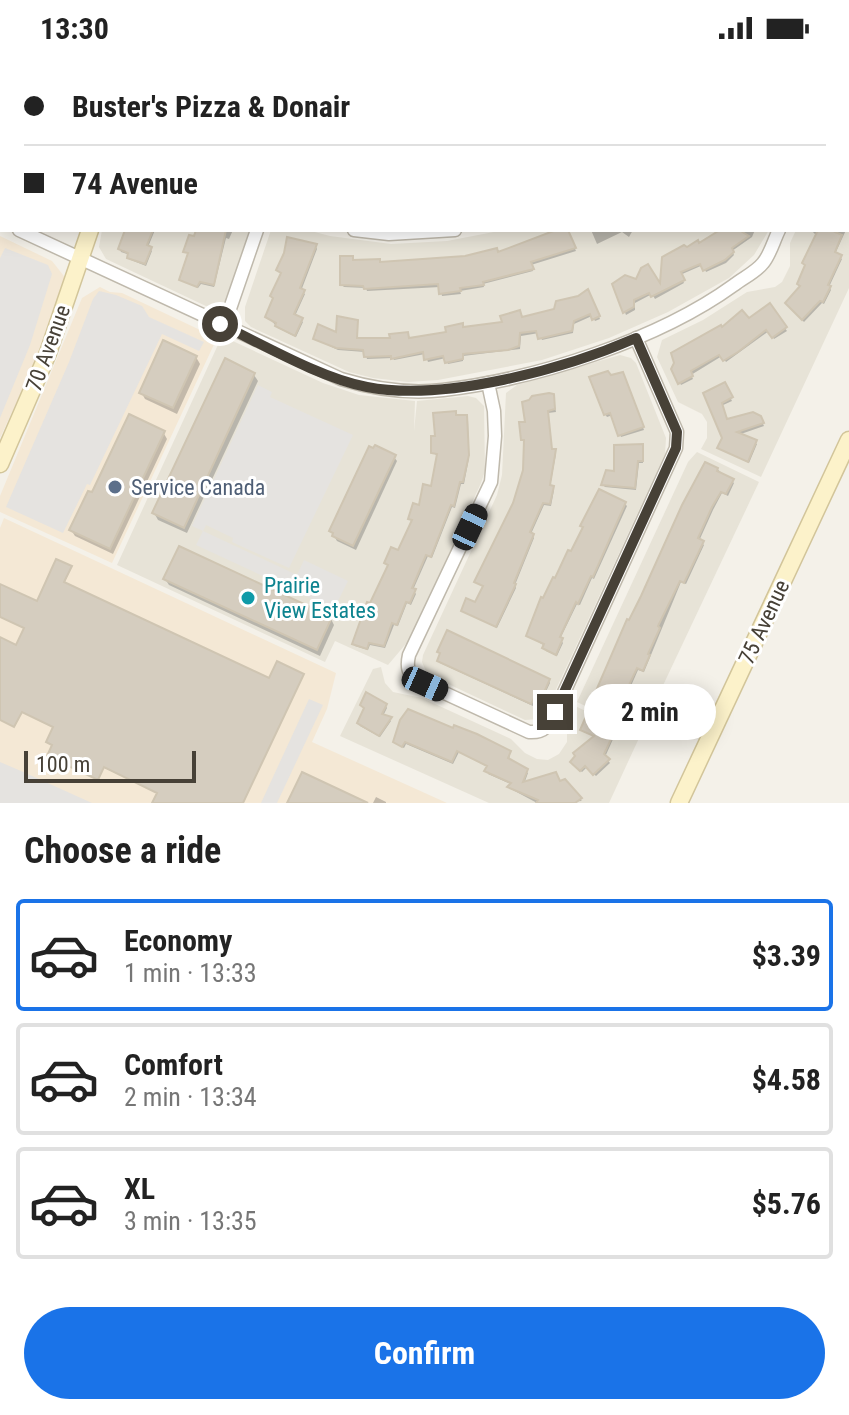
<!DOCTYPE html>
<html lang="en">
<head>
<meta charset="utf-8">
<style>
  body { margin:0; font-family:"Roboto Condensed",sans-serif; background:#f6f6f6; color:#222; height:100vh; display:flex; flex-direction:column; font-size:30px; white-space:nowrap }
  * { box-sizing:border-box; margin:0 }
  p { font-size:26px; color:#767676 }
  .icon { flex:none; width:44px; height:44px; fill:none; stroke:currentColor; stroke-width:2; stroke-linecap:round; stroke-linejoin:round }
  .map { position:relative; height:747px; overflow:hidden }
  .drawer { display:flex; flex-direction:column; background:#fff; flex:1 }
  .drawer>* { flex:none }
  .hud { position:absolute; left:0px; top:0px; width:850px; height:176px; box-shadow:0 4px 20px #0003; display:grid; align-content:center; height:176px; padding:0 24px; background:#fff }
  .scale { position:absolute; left:24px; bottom:20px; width:172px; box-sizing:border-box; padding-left:8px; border:4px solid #474137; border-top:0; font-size:22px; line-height:28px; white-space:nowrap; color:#474137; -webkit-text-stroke:6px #fff; paint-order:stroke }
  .end { position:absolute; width:36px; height:36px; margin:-18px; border:10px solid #474137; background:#fff; box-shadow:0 0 0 4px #fff }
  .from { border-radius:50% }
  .bubble { position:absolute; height:56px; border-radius:28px; background:#fff; box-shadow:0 4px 20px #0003; font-size:26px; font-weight:700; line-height:56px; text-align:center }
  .car { position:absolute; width:24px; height:48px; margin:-24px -12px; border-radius:10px; box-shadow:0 0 6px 2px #0007; background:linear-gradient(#222 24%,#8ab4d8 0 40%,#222 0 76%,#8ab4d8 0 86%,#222 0) }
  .hud b { display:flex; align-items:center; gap:28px; height:76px; font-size:30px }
  .hud b+b { border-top:2px solid #e0e0e0 }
  .hud i { width:20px; height:20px; background:#222 }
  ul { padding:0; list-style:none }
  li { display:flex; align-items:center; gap:24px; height:112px; margin:0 16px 12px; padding:0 8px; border:4px solid #e0e0e0; border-radius:8px }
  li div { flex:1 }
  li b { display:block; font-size:30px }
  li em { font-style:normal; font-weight:700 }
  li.selected { border-color:#1a73e8 }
  li>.icon { width:72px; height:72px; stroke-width:1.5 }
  h2 { padding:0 24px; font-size:36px; line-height:96px }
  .action { display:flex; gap:16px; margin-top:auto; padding:16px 24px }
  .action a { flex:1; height:92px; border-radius:48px; background:#1a73e8; color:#fff; font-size:32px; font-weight:700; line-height:92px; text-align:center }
  .status { display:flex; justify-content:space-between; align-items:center; height:56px; padding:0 40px; background:#fff; direction:ltr }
  .status svg { height:22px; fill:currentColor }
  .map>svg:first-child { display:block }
  .residential { fill:#e7e3d7 }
  .commercial { fill:#f4e8d5 }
  .parking { fill:#e5e3e0 }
  .shadow { fill:#0003 }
  .building { fill:#d5cdbf; stroke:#cfc5b2; stroke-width:2 }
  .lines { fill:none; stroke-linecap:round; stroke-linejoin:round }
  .street-casing { stroke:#bfb9ac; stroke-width:15 }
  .secondary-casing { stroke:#d2c59a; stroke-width:19 }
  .street { stroke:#fff; stroke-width:12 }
  .secondary { stroke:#fcf2ca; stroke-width:16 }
  .route { stroke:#474137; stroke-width:10 }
  .service-dot { fill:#5c6f8a; stroke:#fff; stroke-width:3 }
  .culture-dot { fill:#0f9aa8; stroke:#fff; stroke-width:3 }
  .labels { text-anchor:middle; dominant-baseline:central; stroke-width:6; stroke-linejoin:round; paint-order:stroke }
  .street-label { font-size:22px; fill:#474137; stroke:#fff }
  .service-label { font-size:22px; fill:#4e5e75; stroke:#fff; text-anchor:start }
  .culture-label { font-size:22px; fill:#0d838f; stroke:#fff; text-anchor:start }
</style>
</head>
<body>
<div class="status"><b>13:30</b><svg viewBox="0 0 49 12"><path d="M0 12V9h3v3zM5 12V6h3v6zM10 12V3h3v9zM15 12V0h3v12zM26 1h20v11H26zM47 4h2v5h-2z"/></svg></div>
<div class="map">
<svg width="849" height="747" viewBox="0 0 849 747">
  <rect width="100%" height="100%" fill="#f4f1e9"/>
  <!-- residential -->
  <g class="residential">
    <polygon points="145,0 470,0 145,2"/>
    <polygon points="523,0 849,0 849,4 848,6 848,2 518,2"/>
    <polygon points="849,60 849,232 761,421 701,393 707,382 707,366 702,358 678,346 657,301 662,284 703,264 747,236 775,231 782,226 790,210 790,187 796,174 848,174"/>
    <polygon points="102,174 249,174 231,237 221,250 216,251 208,251 106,203 99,191"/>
    <polygon points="271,174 307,174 330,180 391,188 447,185 504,174 769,174 754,199 729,222 668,256 609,282 542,304 438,324 408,326 373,322 349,316 251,271 245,265 245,251"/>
    <polygon points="222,280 323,327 359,339 415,345 414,375 417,345 468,340 476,342 484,350 485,415 481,427 410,583 388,609 335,585 325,606 117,509"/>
    <polygon points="620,299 631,302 636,307 666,382 665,398 545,657 538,663 525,664 427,618 422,606 423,599 497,439 502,419 506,337 517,329"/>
    <polygon points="697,396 759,426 641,676 577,646 688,406"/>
    <polygon points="381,611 385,627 393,636 422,642 511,683 525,697 537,703 548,704 559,698 567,686 567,666 575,650 640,680 609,747 489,747 340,680 373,613"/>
  </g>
  <!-- commercial -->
  <g class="commercial">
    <polygon points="0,180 52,205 67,224 35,306 0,382"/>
    <polygon points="100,231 110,236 122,237 217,282 112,507 0,456 0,440 82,242"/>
    <polygon points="4,462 336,617 327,653 312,686 447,747 0,747 0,472"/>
  </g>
  <!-- parking -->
  <g class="parking">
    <polygon points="5,192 48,209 52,218 30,289 0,362 0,202"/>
    <polygon points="99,235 116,239 142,250 149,261 204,286 199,295 162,278 90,429 87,428 63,477 6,451 69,306 93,243"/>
    <polygon points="258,329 272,336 270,341 353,379 289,512 232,486 233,482 206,469 203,475 297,519 304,504 348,525 334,553 196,489 203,475 192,470"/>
    <polygon points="309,643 323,649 277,747 261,747"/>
    <polygon points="0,706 21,715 92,747 0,747"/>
  </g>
  <!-- shadow -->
  <g class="shadow">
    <polygon points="8,0 37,0 8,2"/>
    <polygon points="247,0 292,0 289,2"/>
    <polygon points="296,0 322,0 314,2"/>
    <polygon points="324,0 361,0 360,2"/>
    <polygon points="375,0 402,0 396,2"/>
    <polygon points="568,0 622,0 563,2"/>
    <polygon points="787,0 841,0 840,2"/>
    <polygon points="1,13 2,130 0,135 0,16"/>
    <polygon points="849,95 849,167 848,169 848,97"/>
    <polygon points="126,174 155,174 148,191 152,195 146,210 131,204 130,199 121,196 120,193"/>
    <polygon points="198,174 233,174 229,183 226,182 214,231 201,228 198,232 181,224 189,199 186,195"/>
    <polygon points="562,174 566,174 576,195 531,209 533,215 483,228 484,231 460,235 461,238 442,240 440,231 367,235 366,232 344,231 342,229 352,202 353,204 381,208 498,198"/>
    <polygon points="591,174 633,174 629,181 622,176 597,188"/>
    <polygon points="723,174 755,174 752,181 732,195 734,199 726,207 706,216 703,209 680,219 684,227 655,243 652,238 635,247 635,254 626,259 614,229 661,234 686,193 699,190"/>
    <polygon points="811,174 846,174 835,198 842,203 829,231 831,234 824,248 822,247 804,266 789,250 801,232 817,180"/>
    <polygon points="316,190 317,193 301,235 305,238 295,260 303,266 296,281 278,272 268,261 283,218 278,214"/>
    <polygon points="588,236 600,263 595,265 592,260 574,268 573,277 542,284 539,277 521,280 520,293 463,300 463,305 448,308 446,302 428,306 425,298 394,304 393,302 367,303 365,296 338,294 315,283 338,279 357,265 358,284 392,284 407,278 409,284 522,263 556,254"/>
    <polygon points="769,250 787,275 774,283 769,275 726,306 722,300 691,319 693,323 681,329 673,313 722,273 748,264"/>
    <polygon points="196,301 200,308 177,358 145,343 141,336"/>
    <polygon points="254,319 258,325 187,477 158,464 154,457"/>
    <polygon points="623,321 644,374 621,381 613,359 607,361 605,358 610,322"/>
    <polygon points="724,329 732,345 721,350 727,365 760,362 764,370 738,379 757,388 749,407 719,392 724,383 706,338"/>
    <polygon points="553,340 556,356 548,357 552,395 556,398 550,431 554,434 551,450 544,449 531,478 534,482 515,529 516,532 497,572 463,555 476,549 484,531 476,525 515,448 525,415 523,383 528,368"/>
    <polygon points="455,357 468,364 469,402 464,428 461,428 455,452 452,451 432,502 428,500 413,534 416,538 411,549 407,547 398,570 394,569 385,592 370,589 368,594 355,590 354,588 389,511 386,507 399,497 412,465 410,462 433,432 438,400 433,397"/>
    <polygon points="163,376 167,383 113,498 75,480 71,474 93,439"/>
    <polygon points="642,390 643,407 639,407 636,434 605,431 603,429"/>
    <polygon points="394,401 397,405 356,494 337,485 331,475"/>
    <polygon points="717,413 734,427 728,440 722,437 713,454 699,485 704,489 686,528 681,526 644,616 638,614 619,657 594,643"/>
    <polygon points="625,448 627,450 594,523 592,522 580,549 577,548 560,583 563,587 557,600 546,595 545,590 528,580 572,498"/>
    <polygon points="71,512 64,528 270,624 278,608 303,620 243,747 155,747 159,737 54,689 56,671 22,656 15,670 0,663 0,588 17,591 26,572 0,560 0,530 38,548"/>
    <polygon points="165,523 331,563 334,569 320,600 169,529"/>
    <polygon points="439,596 549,624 550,627 543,642 537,640 533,650 440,607"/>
    <polygon points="386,650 387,652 383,660 391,665 380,681 360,670 359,667"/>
    <polygon points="402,665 510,697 509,705 528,717 524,728 559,727 582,745 537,747 511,733 513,729 488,718 488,711 459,696 453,708 406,688 404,692 395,686"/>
    <polygon points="599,668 599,673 614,681 605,701 610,707 596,720 587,711 582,716 574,709 595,681 583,673"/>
    <polygon points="376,741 386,746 386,747 373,747"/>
  </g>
  <!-- building -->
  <g class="building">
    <polygon points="125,174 153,174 147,189 152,191 145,208 127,202 128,197 118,193"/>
    <polygon points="196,174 226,174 214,229 200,226 197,231 179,224 188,197 183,196 189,179 194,180"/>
    <polygon points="556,174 568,174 576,192 531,206 534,213 483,226 484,229 460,232 461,235 439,238 438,228 364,233 363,230 340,229 340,200 353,200 353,204 380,203 380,206 465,200 497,192 498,196"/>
    <polygon points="720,174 739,174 749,180 732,192 734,196 725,204 703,215 700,208 681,216 685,224 651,241 649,237 634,244 634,251 623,257 612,228 625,219 636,223 641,212 648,208 660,227 662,201 684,189 687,191 698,184 699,187"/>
    <polygon points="818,174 831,174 842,179 835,196 842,199 828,229 831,230 823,246 820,245 802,264 785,247 800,230 797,228 805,209 802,207"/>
    <polygon points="287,181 317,188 300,232 305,234 294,258 303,262 295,280 275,270 276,267 265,261 273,242 270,240 281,217 276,214 284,197"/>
    <polygon points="588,233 600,260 592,264 590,258 574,265 572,275 538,283 536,275 520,277 519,290 508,294 463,298 463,303 445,307 443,300 424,304 423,296 391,303 391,300 364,301 363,294 336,292 313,283 318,268 336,276 337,260 358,264 357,282 390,282 389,278 408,276 409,282 446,276 445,271 463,267 463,271 502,266 500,260 520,254 522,261 554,253 556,245 578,240"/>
    <polygon points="770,247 787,271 772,282 766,274 738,296 723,305 719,299 691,315 693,320 678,328 671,313 674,307 671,297 721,269 722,271 742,254 749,262"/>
    <polygon points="163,284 197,300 173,352 139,337"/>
    <polygon points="225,302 255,317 184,472 152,457"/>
    <polygon points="608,315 611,319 623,316 644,371 618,380 610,357 604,359 589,321"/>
    <polygon points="725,326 733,341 722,347 727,363 753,356 761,360 764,367 737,376 757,384 748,406 717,392 722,382 703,337"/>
    <polygon points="549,337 554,338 555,353 548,355 552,393 556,393 550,429 554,430 550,448 543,447 530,476 534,478 514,527 516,528 496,571 461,555 466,542 475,546 483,530 474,526 513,447 523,414 524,384 521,384 519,366 525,366 522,346 529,344 532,340"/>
    <polygon points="456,355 456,359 467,359 469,399 463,426 460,426 454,450 451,449 431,501 426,499 412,532 416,533 410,547 406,546 397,569 392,567 384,590 369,587 367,593 352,588 367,546 370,547 388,509 384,507 391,491 398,494 412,464 408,463 413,447 419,449 423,428 431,430 437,398 431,397 431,380 435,380 433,357"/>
    <polygon points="129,358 165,375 110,493 69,474 88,435 92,436"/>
    <polygon points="643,388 643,405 638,405 635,432 601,429 606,414 614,415 614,389"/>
    <polygon points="375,389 396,399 353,490 332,480 333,477 329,475 369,390 373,392"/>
    <polygon points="705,406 718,412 717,415 734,423 726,438 721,436 712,451 698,482 704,485 684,527 680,525 658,570 660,572 648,598 650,599 643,615 637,612 617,655 592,644 627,563 629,564 641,540 682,449"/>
    <polygon points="599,433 626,446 593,521 591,520 578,548 576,546 560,581 563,582 556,599 542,592 544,588 526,580 541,541 543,542 553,521 555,522 568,494 571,495 583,471 580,470"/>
    <polygon points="179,490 332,561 317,594 163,523"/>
    <polygon points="56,503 72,510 64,526 269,622 277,605 304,618 243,747 152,747 157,737 104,711 98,724 47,700 52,689 46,686 53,671 22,656 14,671 0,664 0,581 16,589 24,572 0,561 0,528 37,545"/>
    <polygon points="447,574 550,623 542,641 536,638 531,648 437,605 440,597 437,596"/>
    <polygon points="366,636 387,648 382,658 392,661 379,680 357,667 364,652 360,649"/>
    <polygon points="408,653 453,672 454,669 477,678 511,695 508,702 528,713 523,726 556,716 560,725 565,723 582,742 575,747 536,747 538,744 507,731 511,727 484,715 487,710 457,695 452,706 405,686 402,691 393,686 400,664"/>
    <polygon points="586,660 600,667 598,670 614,677 604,698 610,703 593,719 585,710 580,715 570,706 575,700 573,697 594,680 580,674"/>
    <polygon points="302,716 368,747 287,747"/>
  </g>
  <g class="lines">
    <!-- street casing -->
    <g class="street-casing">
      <g id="street">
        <polyline points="488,2 493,0"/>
        <polyline points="848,22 849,20"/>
        <polyline points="0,165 2,166"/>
        <path d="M19,174L341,323C374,333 409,338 443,334C537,323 658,284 734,229C743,222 756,216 763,207C770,199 774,184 779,174"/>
        <polyline points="354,174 389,178 455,174"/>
        <polyline points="224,270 257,174"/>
        <path d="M488,327L494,355L495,380L491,426L409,599C405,617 411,620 425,628L529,676C545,677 549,669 555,656L676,392L677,376L636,282"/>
      </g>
    </g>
    <!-- secondary casing -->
    <g class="secondary-casing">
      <g id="secondary">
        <polyline points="134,2 135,0"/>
        <polyline points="0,408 48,297 90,174"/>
        <polyline points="679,747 849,384"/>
      </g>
    </g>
    <!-- street -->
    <use href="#street" class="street"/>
    <!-- secondary -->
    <use href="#secondary" class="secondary"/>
  </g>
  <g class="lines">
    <!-- route -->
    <path class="route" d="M220,268C264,289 320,322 367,331C444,346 565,313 636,282L677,376L676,392L555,656"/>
  </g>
  <!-- markers -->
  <circle class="service-dot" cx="115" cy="431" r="8"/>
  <circle class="culture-dot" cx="248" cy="542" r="8"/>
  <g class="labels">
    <!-- street labels -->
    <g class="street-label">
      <text transform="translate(48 292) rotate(-70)">70 Avenue</text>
      <text transform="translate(764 566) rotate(-65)">75 Avenue</text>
    </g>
    <!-- service labels -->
    <g class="service-label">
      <text x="131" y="431">Service Canada</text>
    </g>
    <!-- culture labels -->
    <g class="culture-label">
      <text x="264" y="529">Prairie<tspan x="264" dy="25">View Estates</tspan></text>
    </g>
  </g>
</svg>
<div class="scale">100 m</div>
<i class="end from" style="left:220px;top:268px"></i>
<i class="end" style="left:555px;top:656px"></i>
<div class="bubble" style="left:584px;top:628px;width:132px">2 min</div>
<i class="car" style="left:470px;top:471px;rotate:25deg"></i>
<i class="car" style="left:425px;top:628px;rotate:114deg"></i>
<div class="hud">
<b><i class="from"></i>Buster's Pizza &amp; Donair</b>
<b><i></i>74 Avenue</b>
</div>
</div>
<section class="drawer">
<h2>Choose a ride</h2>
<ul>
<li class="selected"><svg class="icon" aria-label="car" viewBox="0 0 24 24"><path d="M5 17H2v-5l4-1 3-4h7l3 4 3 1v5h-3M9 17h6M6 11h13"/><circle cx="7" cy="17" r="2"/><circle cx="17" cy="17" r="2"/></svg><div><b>Economy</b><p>1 min · 13:33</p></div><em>$3.39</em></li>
<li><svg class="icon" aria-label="car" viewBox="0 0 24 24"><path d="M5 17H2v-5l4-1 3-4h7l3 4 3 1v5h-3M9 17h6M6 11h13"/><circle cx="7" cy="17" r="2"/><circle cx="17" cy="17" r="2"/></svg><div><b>Comfort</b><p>2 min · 13:34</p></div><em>$4.58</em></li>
<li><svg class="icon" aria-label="car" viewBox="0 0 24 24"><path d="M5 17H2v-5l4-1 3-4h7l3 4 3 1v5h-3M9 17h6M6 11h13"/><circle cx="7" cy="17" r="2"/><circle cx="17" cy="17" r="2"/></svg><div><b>XL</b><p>3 min · 13:35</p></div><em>$5.76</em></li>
</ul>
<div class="action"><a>Confirm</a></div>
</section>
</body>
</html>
